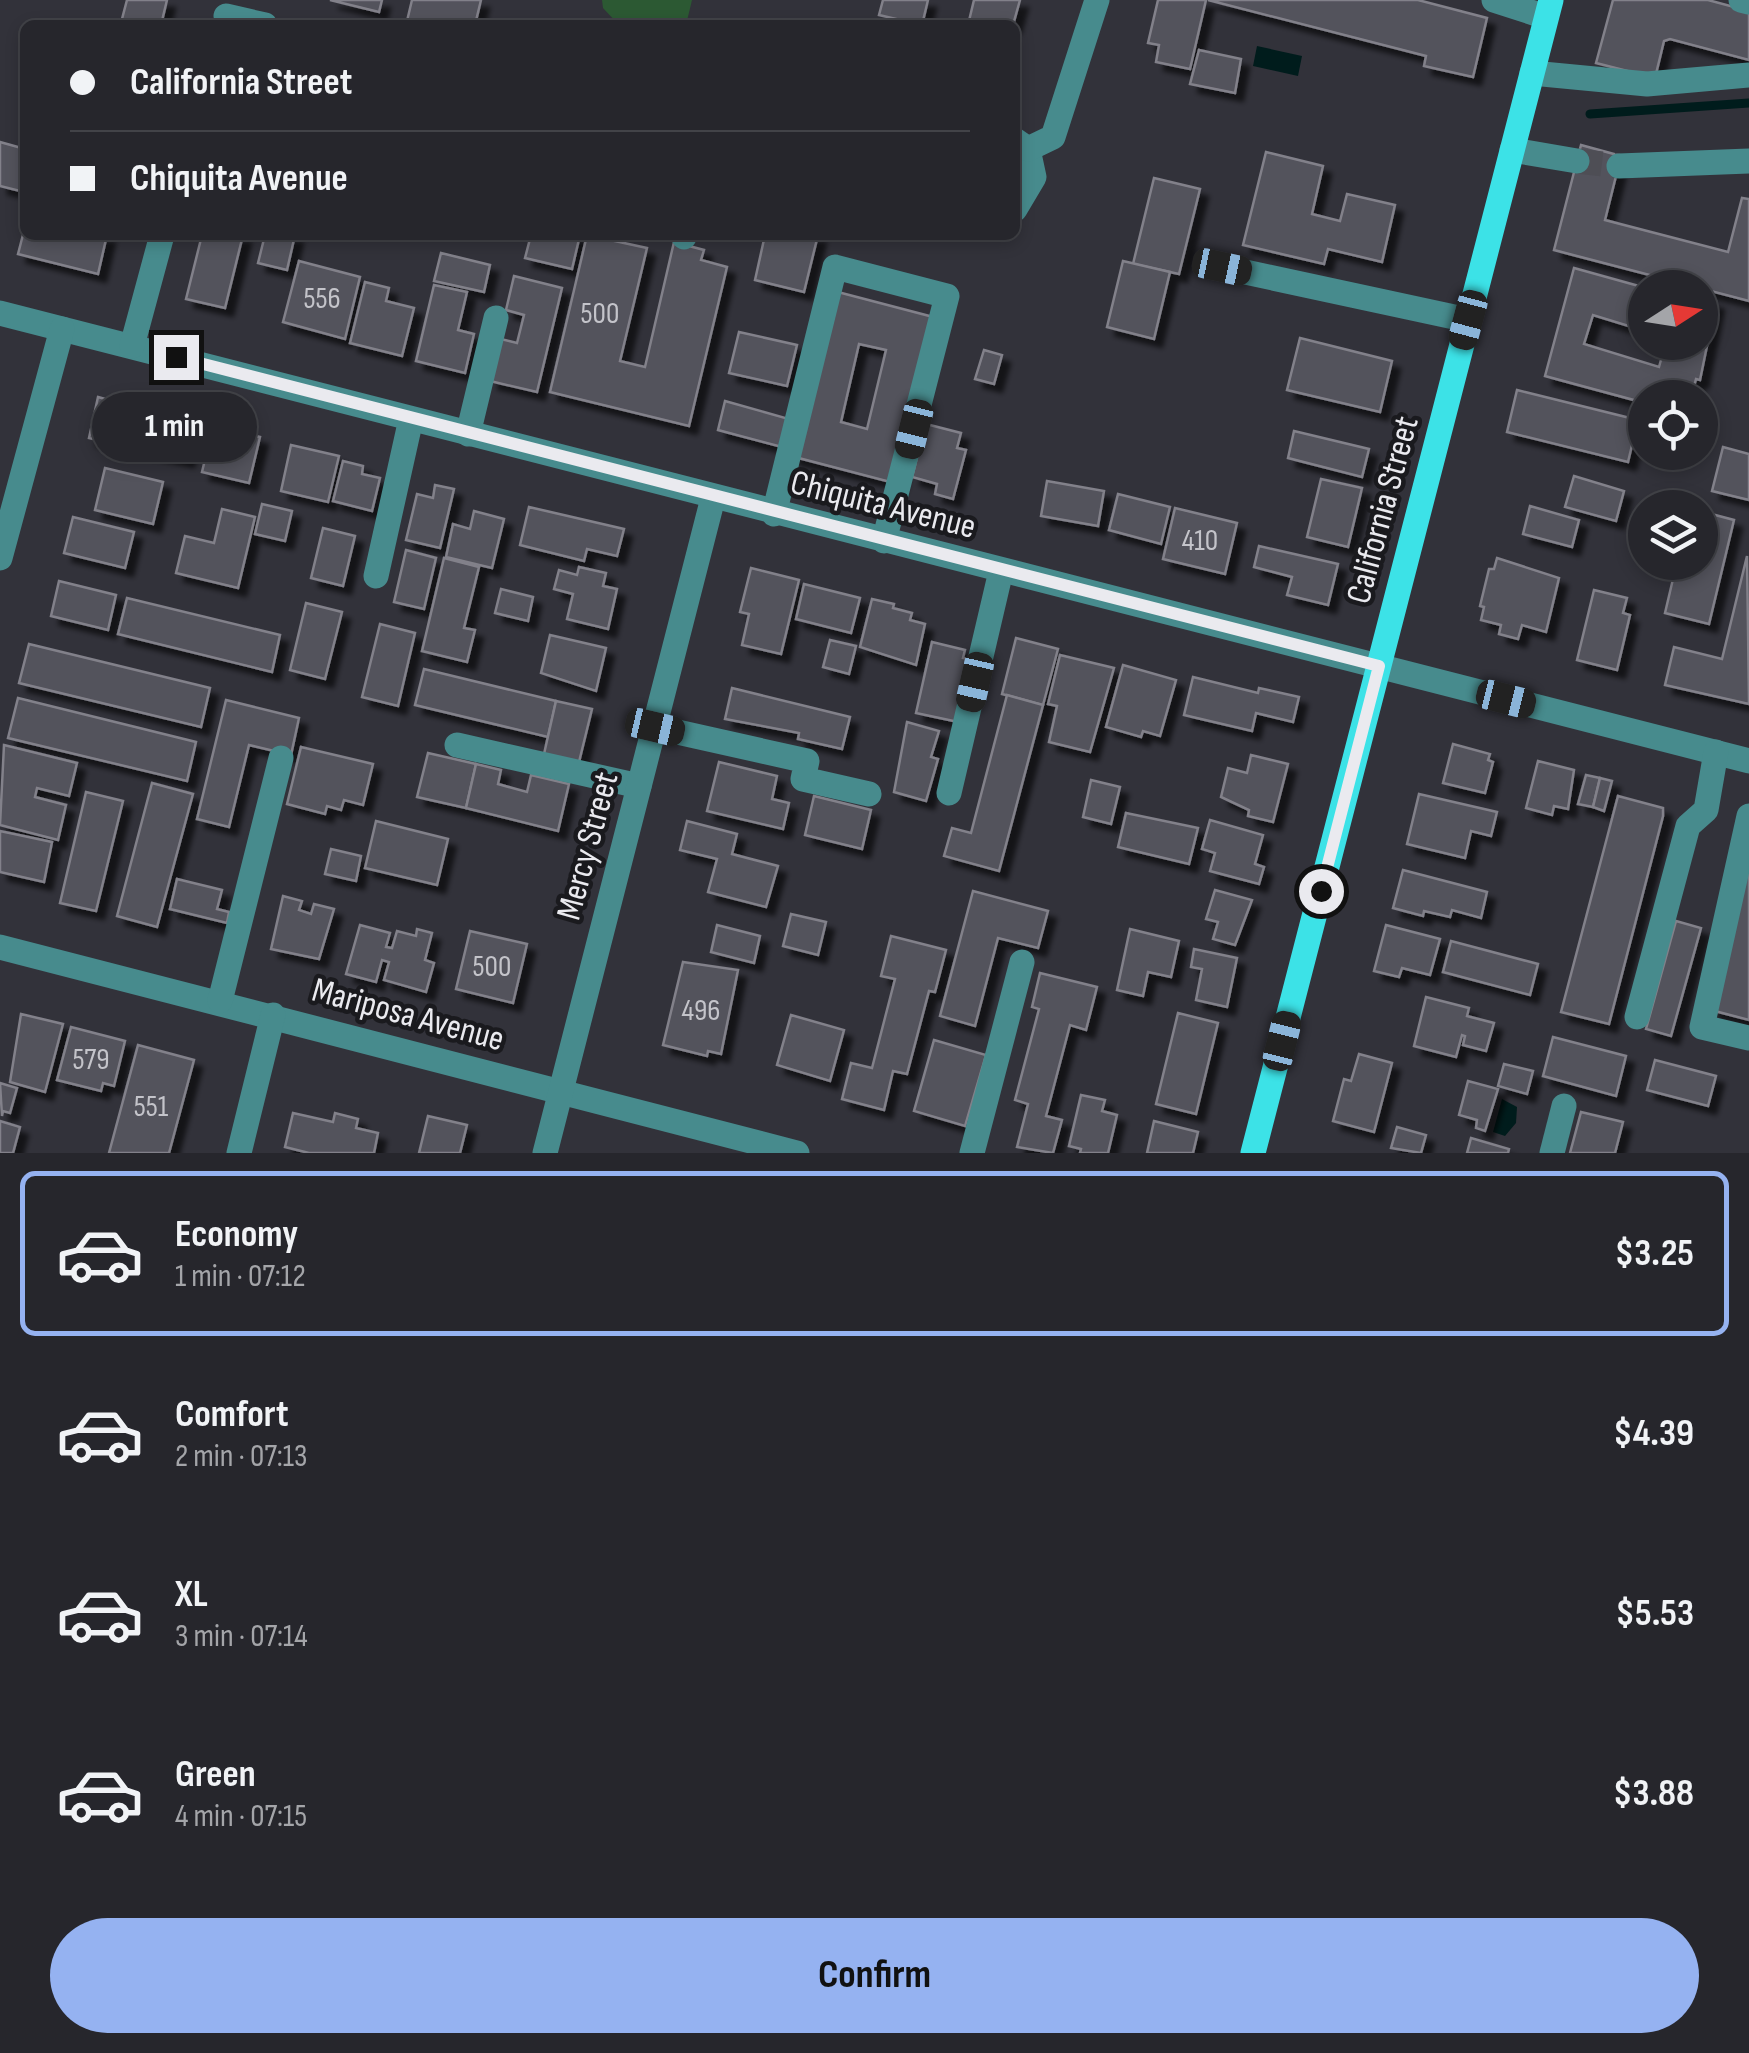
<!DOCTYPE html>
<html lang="en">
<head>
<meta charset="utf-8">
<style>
  body { margin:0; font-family:"Sofia Sans Condensed",sans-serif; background:#2e2e34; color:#f1f3f6; height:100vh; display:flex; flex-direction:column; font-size:38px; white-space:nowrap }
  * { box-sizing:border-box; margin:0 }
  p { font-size:32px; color:#a4a5a9 }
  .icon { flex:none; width:55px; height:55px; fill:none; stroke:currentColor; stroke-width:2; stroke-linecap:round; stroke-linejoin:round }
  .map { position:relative; height:1153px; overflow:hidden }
  .panel { display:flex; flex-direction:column; background:#26262c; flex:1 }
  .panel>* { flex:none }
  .hud { position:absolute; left:20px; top:20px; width:1000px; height:220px; border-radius:15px; box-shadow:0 5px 15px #0003,0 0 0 2px #424348; display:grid; align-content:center; height:220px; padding:0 50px; background:#26262c }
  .needle { width:65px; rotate:78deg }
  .fabs { position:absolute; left:1628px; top:270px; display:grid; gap:20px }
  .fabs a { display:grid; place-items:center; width:90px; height:90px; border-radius:50%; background:#26262c; box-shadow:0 5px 15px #0003,0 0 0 2px #424348; font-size:50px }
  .end { position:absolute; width:45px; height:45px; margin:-22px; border:12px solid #eaeaef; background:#111; box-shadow:0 0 0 5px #111 }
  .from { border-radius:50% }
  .bubble { position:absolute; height:70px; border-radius:35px; background:#26262c; box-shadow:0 5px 15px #0003,0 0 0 2px #424348; font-size:32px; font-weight:700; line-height:70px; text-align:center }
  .car { position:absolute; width:30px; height:60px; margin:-30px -15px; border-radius:12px; box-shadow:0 0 8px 2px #0007; background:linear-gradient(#222 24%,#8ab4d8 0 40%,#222 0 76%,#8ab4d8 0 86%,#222 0) }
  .hud b { display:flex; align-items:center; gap:35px; height:95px; font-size:38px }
  .hud b+b { border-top:2px solid #424348 }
  .hud i { width:25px; height:25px; background:#f1f3f6 }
  ul { padding:18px 0 0; list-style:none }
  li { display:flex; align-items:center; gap:30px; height:165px; margin:0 20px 15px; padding:0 30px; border:5px solid transparent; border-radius:15px }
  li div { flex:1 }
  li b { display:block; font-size:38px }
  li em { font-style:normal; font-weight:700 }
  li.active { border-color:#95b2f1 }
  li>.icon { width:90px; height:90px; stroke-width:1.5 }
  .button { display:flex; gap:20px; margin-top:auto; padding:20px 50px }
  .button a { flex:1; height:115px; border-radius:60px; background:#95b2f1; color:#111; font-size:40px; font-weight:700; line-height:115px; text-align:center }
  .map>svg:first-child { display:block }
  .green { fill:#2c5933 }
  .water { fill:#001c1c }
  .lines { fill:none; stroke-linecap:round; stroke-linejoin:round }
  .stream { stroke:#001c1c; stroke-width:9 }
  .building { fill:#53525b; stroke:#82818a; stroke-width:2.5; fill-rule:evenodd; filter:url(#shadow) }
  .minor-tunnel { stroke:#4e4e55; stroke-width:25; stroke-dasharray:25 12; stroke-linecap:butt }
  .minor { stroke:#478b8d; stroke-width:25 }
  .major { stroke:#3ce2e7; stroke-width:25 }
  .route { stroke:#eaeaef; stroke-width:12 }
  .labels { text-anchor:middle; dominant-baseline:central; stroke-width:9; stroke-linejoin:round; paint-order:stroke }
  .number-label { font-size:30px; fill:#c4c4ca }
  .street-label { font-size:35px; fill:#eaeaef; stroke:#1a1a1e }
</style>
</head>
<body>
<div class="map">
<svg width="1749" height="1153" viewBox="0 0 1749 1153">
  <defs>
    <filter id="shadow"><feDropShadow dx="8" dy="8" stdDeviation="2.5" flood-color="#0009"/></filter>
  </defs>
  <rect width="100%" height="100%" fill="#32323a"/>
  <!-- green -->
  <polygon class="green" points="602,0 692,0 686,25 619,25 603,8"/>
  <!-- water -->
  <g class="water">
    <polygon points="1257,46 1302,56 1298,76 1253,66"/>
    <polygon points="1502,1099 1517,1107 1516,1123 1505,1136 1493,1132"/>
  </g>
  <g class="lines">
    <!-- stream -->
    <polyline class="stream" points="1590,114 1749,103"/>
  </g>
  <!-- building -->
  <g class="building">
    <polygon points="127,0 167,0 161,25 122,19"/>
    <polygon points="330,0 382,0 379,12"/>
    <polygon points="412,0 481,0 475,25 422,25 407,21"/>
    <polygon points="883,0 928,0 922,25 879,15"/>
    <polygon points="974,0 1020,0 1013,25 968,25"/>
    <polygon points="1158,0 1206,0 1190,69 1156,62 1159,45 1148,43"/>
    <polygon points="1208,0 1418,0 1487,18 1473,77 1424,66 1426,56"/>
    <polygon points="1613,0 1708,0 1749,11 1749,60 1670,39 1664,41 1655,78 1596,63"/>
    <polygon points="1199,50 1241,59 1235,93 1190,84"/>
    <polygon points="0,142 25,149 24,192 0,186"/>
    <polygon points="1581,145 1621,156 1605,220 1728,252 1742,198 1749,199 1749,301 1554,250"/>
    <polygon points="1266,152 1323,166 1312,214 1340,221 1347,194 1395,205 1382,262 1328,249 1324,264 1243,245"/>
    <polygon points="1154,178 1200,189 1179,274 1133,264"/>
    <polygon points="25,227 25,235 107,235 98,274 18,254"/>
    <polygon points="202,235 243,235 225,308 186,299"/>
    <polygon points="265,235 295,235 287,270 258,263"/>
    <polygon points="531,235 580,235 572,269 525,258"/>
    <polygon points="587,235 647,248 620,361 645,367 674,242 704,250 701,260 727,267 689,426 550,392"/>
    <polygon points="765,235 818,235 804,292 755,280"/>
    <polygon points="441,253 490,265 484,292 434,281"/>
    <polygon points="299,261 360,277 345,339 283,322"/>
    <polygon points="1123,261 1170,272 1154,339 1107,327"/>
    <polygon points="1574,268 1646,288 1645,331 1593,315 1584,344 1659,367 1666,342 1700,342 1700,298 1716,302 1700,380 1696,379 1691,398 1645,398 1645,403 1545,376"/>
    <polygon points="514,276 562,288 537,392 490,381 501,339 517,343 524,315 506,310"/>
    <polygon points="365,282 389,288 386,301 414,308 402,356 350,343"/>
    <polygon points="434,285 467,292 458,330 474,334 465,373 416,361"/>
    <path d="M834,291L937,318L898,484L791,456ZM859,344L886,350L867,429L841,422Z"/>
    <polygon points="739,332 797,345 787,386 729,373"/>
    <polygon points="1300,338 1392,361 1380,412 1287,390"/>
    <polygon points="984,350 1002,355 994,384 975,379"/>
    <polygon points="1517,390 1638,420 1628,462 1507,432"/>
    <polygon points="98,397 182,420 181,426 193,429 186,459 89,438"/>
    <polygon points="725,401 789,419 782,447 718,430"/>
    <polygon points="926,424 961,433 957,448 966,450 953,499 935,494 937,484 912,477"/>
    <polygon points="213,426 260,437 249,483 202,472"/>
    <polygon points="1294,431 1369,449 1362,477 1288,458"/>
    <polygon points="291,445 339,456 328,502 281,491"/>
    <polygon points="1723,447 1749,454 1749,500 1712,491"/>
    <polygon points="343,461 363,466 362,474 380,478 372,511 333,501"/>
    <polygon points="105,468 163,482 153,524 95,510"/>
    <polygon points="1574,476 1624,491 1616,521 1565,507"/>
    <polygon points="1321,479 1362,488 1348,547 1307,537"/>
    <polygon points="1047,481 1104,491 1098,526 1041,516"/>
    <polygon points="435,485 454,489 440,548 406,540 417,494 433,498"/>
    <polygon points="1118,494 1170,507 1161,544 1109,530"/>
    <polygon points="262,504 292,511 285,541 255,534"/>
    <polygon points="1530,506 1579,520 1572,547 1523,534"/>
    <polygon points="529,507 624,529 617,556 587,549 584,561 520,545"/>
    <polygon points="1175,508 1237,523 1225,574 1163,559"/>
    <polygon points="222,509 255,517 238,588 176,573 185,536 214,543"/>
    <polygon points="474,511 504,519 492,568 446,557 453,524 470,529"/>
    <polygon points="1700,511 1734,520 1709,624 1665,613 1677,562 1700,562"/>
    <polygon points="73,517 134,532 125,568 64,553"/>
    <polygon points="323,528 355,536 343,586 311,578"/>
    <polygon points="1259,546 1338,564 1328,605 1287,595 1292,577 1254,567"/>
    <polygon points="406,550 436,558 424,609 394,602"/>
    <polygon points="1747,556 1749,704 1665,685 1674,647 1722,659"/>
    <polygon points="444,558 479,567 464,628 475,630 467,662 422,651"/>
    <polygon points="1497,558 1559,578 1546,632 1522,625 1518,639 1499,634 1501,625 1481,620 1484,607 1480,606 1489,569 1494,569"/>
    <polygon points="579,567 606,573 603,586 617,589 608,629 567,619 573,594 554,589 559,570 577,575"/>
    <polygon points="751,568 799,580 781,654 742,645 749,614 740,612"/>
    <polygon points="59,581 116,595 108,630 51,616"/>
    <polygon points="804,584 860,598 851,633 796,619"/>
    <polygon points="501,589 533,597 528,621 495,613"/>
    <polygon points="1594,590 1627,598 1623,613 1630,615 1617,670 1577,660"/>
    <polygon points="127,598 280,635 272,672 118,634"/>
    <polygon points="872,599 894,604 893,608 912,613 910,620 925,624 916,665 860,647"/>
    <polygon points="306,603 342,612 325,679 290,670"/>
    <polygon points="380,624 415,633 398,706 362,697"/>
    <polygon points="550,635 606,648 596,691 541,673"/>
    <polygon points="1016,638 1058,649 1043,705 1002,694"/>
    <polygon points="830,640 856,646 849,674 823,667"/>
    <polygon points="932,642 965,650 963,658 970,659 963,723 916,713"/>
    <polygon points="29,644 210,688 201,727 19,683"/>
    <polygon points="1060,655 1114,668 1090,752 1049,742 1057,706 1048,704"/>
    <polygon points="1123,665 1176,680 1160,736 1143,731 1141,737 1106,727"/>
    <polygon points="424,669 556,701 548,737 415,705"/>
    <polygon points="1193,677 1258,693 1259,688 1299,697 1293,722 1256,713 1252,731 1184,715"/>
    <polygon points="732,688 850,717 842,749 798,739 799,733 725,719"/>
    <polygon points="1007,695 1043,705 999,871 944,856 952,828 971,833"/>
    <polygon points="18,698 196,742 187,781 8,738"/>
    <polygon points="226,700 299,718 291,755 249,745 229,827 197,819"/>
    <polygon points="556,701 592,709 579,762 544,754"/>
    <polygon points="907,722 939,731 931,757 938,759 926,801 894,792"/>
    <polygon points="1453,744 1490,754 1488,760 1493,762 1485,793 1443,783"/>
    <polygon points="4,745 77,763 69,796 37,788 35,797 66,805 58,840 0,825"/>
    <polygon points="301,747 373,764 363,805 344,800 341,810 327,806 325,814 287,804"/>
    <polygon points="428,753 476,764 466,808 417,797"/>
    <polygon points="1251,755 1288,764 1273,822 1248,816 1249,810 1221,797 1228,768 1247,773"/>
    <polygon points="1538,761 1574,770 1568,809 1554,806 1552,815 1526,808"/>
    <polygon points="719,762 777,776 772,799 789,803 783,829 707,811"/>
    <polygon points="476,764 501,770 498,784 527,792 531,775 569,784 558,831 466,808"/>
    <polygon points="1586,775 1600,778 1593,807 1578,804"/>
    <polygon points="1600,778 1612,781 1604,811 1593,807"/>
    <polygon points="1091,780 1120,787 1111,824 1083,817"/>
    <polygon points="152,783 193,794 157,927 117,916"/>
    <polygon points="86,792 123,801 96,911 60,903"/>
    <polygon points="1419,794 1497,812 1491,836 1471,831 1465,858 1407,844"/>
    <polygon points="814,796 871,810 862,849 805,835"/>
    <polygon points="1618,796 1663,808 1663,816 1609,1024 1561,1012"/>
    <polygon points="1126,813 1198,828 1189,864 1118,847"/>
    <polygon points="1210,820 1263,835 1255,864 1264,867 1259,884 1210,871 1215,853 1202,849"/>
    <polygon points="376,821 448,839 437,885 365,868"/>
    <polygon points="687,821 737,834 732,854 778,866 766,907 708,892 717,859 680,850"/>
    <polygon points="0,831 52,842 44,882 0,872"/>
    <polygon points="331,849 361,856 356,881 325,874"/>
    <polygon points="1749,866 1749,1020 1711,1010"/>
    <polygon points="1403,870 1487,892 1481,918 1452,910 1450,917 1424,911 1423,916 1393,908"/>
    <polygon points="177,879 222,890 217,909 229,912 227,923 170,909"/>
    <polygon points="1215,890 1252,900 1235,945 1213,939 1218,922 1206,919"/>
    <polygon points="973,891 1048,911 1038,948 998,938 975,1026 940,1016"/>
    <polygon points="283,896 302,901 299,910 311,914 314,904 334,909 319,959 271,949"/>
    <polygon points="791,914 826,922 818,955 783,946"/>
    <polygon points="1676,921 1701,928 1671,1036 1646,1029"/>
    <polygon points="360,925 390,933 386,947 392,948 397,931 416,936 417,929 432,933 425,960 434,963 426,992 384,980 389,962 382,960 376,982 346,974"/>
    <polygon points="717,925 760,936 754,963 711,952"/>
    <polygon points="1386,925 1440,939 1430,975 1402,968 1399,977 1374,971"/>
    <polygon points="1130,929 1179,941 1171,977 1148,972 1143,996 1117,990"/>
    <polygon points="470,931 527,944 513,1003 456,989"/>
    <polygon points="891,936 946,950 935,992 929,991 907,1074 893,1071 884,1110 842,1099 851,1063 872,1068 895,979 881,976"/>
    <polygon points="1451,941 1538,964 1530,995 1443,972"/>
    <polygon points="1194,949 1237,958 1227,1007 1196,1000 1202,969 1191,967"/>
    <polygon points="683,962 738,970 721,1054 708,1051 707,1056 663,1045"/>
    <polygon points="1040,973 1097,987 1086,1030 1070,1025 1046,1116 1062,1120 1053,1153 1017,1147 1028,1104 1015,1100 1039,1009 1032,1007"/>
    <polygon points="1426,997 1469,1008 1467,1016 1494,1023 1486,1051 1463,1045 1465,1036 1462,1035 1456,1057 1414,1046"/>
    <polygon points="1178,1013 1218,1023 1196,1114 1156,1104"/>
    <polygon points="21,1014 63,1024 45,1092 10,1082"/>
    <polygon points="791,1015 844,1030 830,1081 777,1065"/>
    <polygon points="71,1027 125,1041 114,1086 103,1083 101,1091 57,1080"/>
    <polygon points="1553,1037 1626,1056 1616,1096 1543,1076"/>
    <polygon points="934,1040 986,1055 965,1126 914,1111"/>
    <polygon points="138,1045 194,1060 169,1153 109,1153"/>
    <polygon points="1359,1054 1392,1063 1374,1132 1333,1121 1344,1079 1351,1081"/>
    <polygon points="1655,1060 1716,1076 1708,1106 1647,1090"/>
    <polygon points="1504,1064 1533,1071 1527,1094 1498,1086"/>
    <polygon points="1468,1081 1498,1089 1485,1131 1476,1128 1477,1120 1459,1115"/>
    <polygon points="0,1083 17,1088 10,1113 3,1111 2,1116"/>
    <polygon points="1081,1095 1105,1100 1102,1111 1117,1115 1108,1153 1080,1153 1081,1149 1069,1146"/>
    <polygon points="1581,1112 1623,1122 1615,1153 1570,1153"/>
    <polygon points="293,1113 333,1122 335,1113 358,1119 356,1128 378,1133 374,1153 309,1153 285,1147"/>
    <polygon points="428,1116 467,1125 460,1153 419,1153"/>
    <polygon points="0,1121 20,1127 13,1153 0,1153"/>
    <polygon points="1154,1121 1198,1132 1193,1153 1147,1153"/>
    <polygon points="1397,1127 1426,1135 1421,1153 1391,1148"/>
    <polygon points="1471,1138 1509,1149 1508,1153 1467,1153"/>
  </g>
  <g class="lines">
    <!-- minor-tunnel -->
    <polyline class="minor-tunnel" points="1577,161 1619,166"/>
    <!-- minor -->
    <g class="minor">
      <polyline points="1494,0 1546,17"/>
      <polyline points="1741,0 1749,2"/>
      <polyline points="226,16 265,25"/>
      <polyline points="1532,73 1647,84 1749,75"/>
      <polyline points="1015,140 1028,149 1034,177 1015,209"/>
      <polyline points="1028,149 1053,137 1097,0"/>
      <polyline points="1512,150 1577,161"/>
      <polyline points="1619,166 1749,161"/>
      <polyline points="684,237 684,235"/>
      <polyline points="1222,267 1468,320"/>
      <polyline points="0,313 1749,761"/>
      <polyline points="132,346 162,235"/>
      <polyline points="468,434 496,318"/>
      <polyline points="774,514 835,267 947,296 884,541"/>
      <polyline points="0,558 62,329"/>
      <polyline points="376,576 411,419"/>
      <polyline points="655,727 807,761 803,779 869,794"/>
      <polyline points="457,745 639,786"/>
      <polyline points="949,793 1001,571"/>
      <polyline points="1749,816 1702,1027 1749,1038"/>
      <polyline points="0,947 797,1153"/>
      <polyline points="220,1001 281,758"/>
      <polyline points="1637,1017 1688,826 1706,810 1716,752"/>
      <polyline points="239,1153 273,1015"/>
      <polyline points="545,1153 713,498"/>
      <polyline points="972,1153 1022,962"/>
      <polyline points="1552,1153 1564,1106"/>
    </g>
    <!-- major -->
    <polyline class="major" points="1253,1153 1551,0"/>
  </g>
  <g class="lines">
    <!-- route -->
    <polyline class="route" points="176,357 1379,666 1321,891"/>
  </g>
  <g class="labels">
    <!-- number labels -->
    <g class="number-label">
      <text x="322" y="299">556</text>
      <text x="600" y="314">500</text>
      <text x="1200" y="541">410</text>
      <text x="492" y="967">500</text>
      <text x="701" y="1011">496</text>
      <text x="91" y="1060">579</text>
      <text x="151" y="1107">551</text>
    </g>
    <!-- street labels -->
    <g class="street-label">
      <text transform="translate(883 505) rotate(14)">Chiquita Avenue</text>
      <text transform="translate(1383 510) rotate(-75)">California Street</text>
      <text transform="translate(588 846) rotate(-75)">Mercy Street</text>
      <text transform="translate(408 1015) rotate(15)">Mariposa Avenue</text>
    </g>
  </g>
</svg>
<div class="fabs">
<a><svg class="needle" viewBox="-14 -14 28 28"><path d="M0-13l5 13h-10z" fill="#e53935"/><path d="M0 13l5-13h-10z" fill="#a4a5a9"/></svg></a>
<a><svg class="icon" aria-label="locate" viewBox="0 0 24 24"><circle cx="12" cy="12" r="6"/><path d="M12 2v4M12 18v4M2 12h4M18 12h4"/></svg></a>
<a><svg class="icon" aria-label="layers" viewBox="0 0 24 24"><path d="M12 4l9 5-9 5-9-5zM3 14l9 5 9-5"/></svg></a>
</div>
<i class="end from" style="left:1321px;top:891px"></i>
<i class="end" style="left:176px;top:357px"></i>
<div class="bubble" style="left:92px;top:392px;width:165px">1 min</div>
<i class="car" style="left:1222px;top:267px;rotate:102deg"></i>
<i class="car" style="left:1468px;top:320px;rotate:195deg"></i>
<i class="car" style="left:914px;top:429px;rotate:194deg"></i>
<i class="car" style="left:975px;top:682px;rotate:193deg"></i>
<i class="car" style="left:1506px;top:699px;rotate:104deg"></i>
<i class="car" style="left:655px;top:727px;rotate:103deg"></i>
<i class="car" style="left:1282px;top:1041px;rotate:14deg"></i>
<div class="hud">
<b><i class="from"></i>California Street</b>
<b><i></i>Chiquita Avenue</b>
</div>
</div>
<section class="panel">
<ul>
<li class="active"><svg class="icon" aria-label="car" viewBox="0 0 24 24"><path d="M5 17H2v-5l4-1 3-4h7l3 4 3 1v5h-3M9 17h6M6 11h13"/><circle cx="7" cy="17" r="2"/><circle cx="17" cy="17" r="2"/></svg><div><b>Economy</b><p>1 min · 07:12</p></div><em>$3.25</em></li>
<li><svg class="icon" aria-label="car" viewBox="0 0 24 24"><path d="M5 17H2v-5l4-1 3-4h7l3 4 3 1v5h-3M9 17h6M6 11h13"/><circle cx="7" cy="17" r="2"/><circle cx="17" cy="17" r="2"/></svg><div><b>Comfort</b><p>2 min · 07:13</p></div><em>$4.39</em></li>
<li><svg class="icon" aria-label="car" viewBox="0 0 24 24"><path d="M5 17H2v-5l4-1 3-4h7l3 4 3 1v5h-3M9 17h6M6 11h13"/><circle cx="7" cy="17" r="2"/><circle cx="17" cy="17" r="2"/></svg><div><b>XL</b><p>3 min · 07:14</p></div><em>$5.53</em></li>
<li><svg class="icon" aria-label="car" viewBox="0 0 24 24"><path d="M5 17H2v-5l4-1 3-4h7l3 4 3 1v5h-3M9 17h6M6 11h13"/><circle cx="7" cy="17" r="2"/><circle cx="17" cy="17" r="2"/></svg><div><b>Green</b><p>4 min · 07:15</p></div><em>$3.88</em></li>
</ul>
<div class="button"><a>Confirm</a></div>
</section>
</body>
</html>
